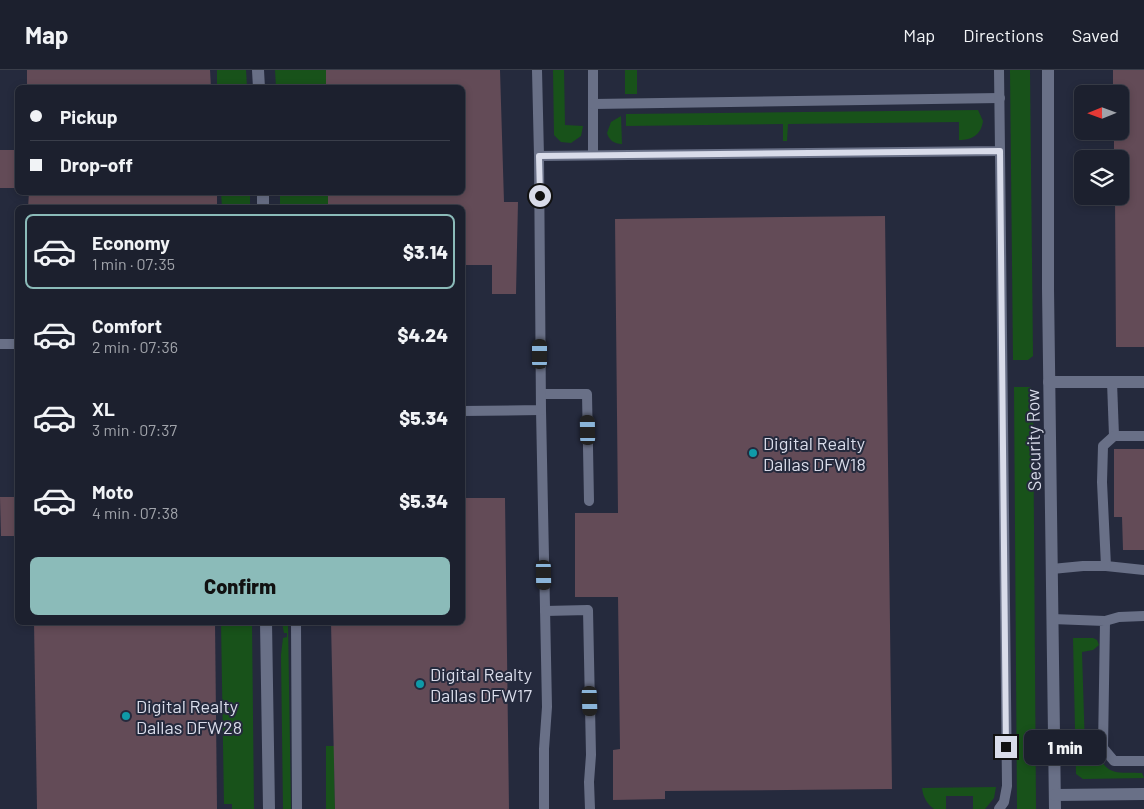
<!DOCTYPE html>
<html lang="en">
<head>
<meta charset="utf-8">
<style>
  body { margin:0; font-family:Barlow,sans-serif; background:#292d3a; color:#f1f3f6; height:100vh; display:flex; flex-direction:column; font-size:19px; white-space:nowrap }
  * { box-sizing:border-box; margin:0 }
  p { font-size:16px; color:#a0a3aa }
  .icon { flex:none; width:28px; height:28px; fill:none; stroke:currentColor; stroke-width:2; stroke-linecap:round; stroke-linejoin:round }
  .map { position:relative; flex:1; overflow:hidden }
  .side { position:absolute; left:15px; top:135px; width:450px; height:420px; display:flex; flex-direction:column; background:#1c202e; border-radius:8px; box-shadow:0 2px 8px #0003,0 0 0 1px #3a3e4a }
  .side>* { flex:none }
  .top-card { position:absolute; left:15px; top:15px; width:450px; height:110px; border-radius:8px; box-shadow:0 2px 8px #0003,0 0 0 1px #3a3e4a; display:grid; align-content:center; height:110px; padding:0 15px; background:#1c202e }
  .needle { width:32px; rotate:269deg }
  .buttons { position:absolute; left:1074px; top:15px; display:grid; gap:10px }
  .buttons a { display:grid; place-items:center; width:55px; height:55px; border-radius:8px; background:#1c202e; box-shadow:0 2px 8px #0003,0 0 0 1px #3a3e4a; font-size:25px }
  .end { position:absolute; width:22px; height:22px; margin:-11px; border:6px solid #d9dcea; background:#111; box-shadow:0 0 0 2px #111 }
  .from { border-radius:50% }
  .bubble { position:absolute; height:35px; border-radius:8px; background:#1c202e; box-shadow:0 2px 8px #0003,0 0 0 1px #3a3e4a; font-size:16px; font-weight:800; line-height:35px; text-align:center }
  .car { position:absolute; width:15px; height:30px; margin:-15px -8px; border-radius:6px; box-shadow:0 0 4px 1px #0007; background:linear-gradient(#222 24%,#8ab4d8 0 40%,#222 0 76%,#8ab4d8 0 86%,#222 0) }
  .top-card b { display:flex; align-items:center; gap:18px; height:48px; font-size:19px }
  .top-card b+b { border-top:1px solid #3a3e4a }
  .top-card i { width:12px; height:12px; background:#f1f3f6 }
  ul { padding:9px 0 0; list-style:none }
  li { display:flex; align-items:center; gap:15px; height:75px; margin:0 10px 8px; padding:0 5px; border:2px solid transparent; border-radius:8px }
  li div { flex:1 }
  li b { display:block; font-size:19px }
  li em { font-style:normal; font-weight:800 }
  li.on { border-color:#8bbbb9 }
  li>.icon { width:45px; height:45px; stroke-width:1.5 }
  .action { display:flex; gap:10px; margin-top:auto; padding:10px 15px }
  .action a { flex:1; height:58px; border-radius:8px; background:#8bbbb9; color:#111; font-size:20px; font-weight:800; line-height:58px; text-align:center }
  header { display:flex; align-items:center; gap:30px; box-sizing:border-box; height:70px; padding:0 25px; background:#1c202e; border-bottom:1px solid #3a3e4a }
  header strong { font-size:24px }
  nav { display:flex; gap:28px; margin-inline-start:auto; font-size:18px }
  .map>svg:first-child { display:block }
  .green { fill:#18521a }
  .building { fill:#634b57 }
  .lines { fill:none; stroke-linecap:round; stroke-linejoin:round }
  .lane { stroke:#697087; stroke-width:10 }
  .street { stroke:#697087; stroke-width:12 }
  .route { stroke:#d9dcea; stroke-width:6 }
  .culture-dot { fill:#0f9aa8; stroke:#252a3d; stroke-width:2 }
  .labels { text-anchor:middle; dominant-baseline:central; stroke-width:4; stroke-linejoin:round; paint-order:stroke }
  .street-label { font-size:18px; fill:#d9dcea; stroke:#252a3d }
  .poi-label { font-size:18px; fill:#d9dcea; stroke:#252a3d; text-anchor:start }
</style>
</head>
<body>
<header>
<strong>Map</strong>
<nav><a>Map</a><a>Directions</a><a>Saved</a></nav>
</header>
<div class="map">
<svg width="1144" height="739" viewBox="0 0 1144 739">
  <rect width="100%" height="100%" fill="#252a3d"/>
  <!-- green -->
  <g class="green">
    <polygon points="217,0 246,0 247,17 217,17"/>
    <polygon points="275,0 326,0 326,17 276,17"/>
    <polygon points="553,0 564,0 565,55 583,56 581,66 571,73 561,72 554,65"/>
    <rect x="625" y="0" width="12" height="24"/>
    <polygon points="1010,0 1030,0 1033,286 1028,290 1013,290"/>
    <path d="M978,40L983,51C981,65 972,70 959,70V52L788,54L787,71H783V54L626,56V44Z"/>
    <path d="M621,46L622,74C614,74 609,70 607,63L611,52Z"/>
    <polygon points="221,123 250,123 250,137 222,137"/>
    <rect x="280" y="123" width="48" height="14"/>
    <polygon points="1014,317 1030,317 1033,319 1036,739 1017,739"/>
    <polygon points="221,553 252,553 254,739 232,739 232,734 224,734"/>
    <polygon points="282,553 288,553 291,739 283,739 281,585 283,568 287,567 287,563 284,563"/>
    <path d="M1073,568H1093L1097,570L1099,575L1093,580L1082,582L1085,679H1096C1106,707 1116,702 1142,703L1144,708L1083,709L1076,704Z"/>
    <polygon points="326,676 334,676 335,739 326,739"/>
    <path d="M996,717L994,728L985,739H973V726H946V739H934C927,734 923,727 922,718Z"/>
  </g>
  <!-- building -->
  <g class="building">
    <polygon points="27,0 210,0 211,18 27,18"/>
    <polygon points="326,0 500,0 504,132 518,132 516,224 492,224 492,195 462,195 462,138 328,138 328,122 462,122 462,18 326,18"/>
    <polygon points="1113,0 1144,0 1144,277 1116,277 1115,126 1120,126 1120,89 1114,89 1114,61 1120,61 1120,24 1113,24"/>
    <rect x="0" y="80" width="18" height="38"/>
    <polygon points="29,122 217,122 217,138 28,138"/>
    <polygon points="885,146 892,719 665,721 665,729 613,730 613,680 620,679 618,527 575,527 575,443 618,443 615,149"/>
    <polygon points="1114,379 1144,379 1144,480 1123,480 1122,447 1114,447"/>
    <polygon points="0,427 18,427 18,466 1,466"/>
    <polygon points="462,428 505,428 509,739 335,739 331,552 462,552"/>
    <polygon points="34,552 215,552 217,739 37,739"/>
  </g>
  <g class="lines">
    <!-- lane -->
    <g class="lane">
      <polyline points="537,0 539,86"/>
      <polyline points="593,0 593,85"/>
      <polyline points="593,34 1000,28"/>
      <polyline points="0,274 18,274"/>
      <polyline points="1112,312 1114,366"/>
      <polyline points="541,324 587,324 589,431"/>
      <polyline points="541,340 547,637 544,679 544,739"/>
      <polyline points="462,341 541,340 539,86 1000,81 999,0"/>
      <polyline points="1144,366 1114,366 1103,376 1102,412 1106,496 1144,500"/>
      <polyline points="1052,499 1083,496 1106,496"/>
      <polyline points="545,541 588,540 591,685 589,712 590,739"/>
      <polyline points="1052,549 1105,551 1103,678 1114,691 1144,691"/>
      <polyline points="1105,551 1119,547 1144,546"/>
      <polyline points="296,552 297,739"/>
      <polyline points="999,739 1004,732 1007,716 1000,81"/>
    </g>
    <!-- street -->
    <g class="street">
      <polyline points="258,0 259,18"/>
      <polyline points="1048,0 1048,219 1055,739"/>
      <polyline points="263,138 263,122"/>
      <polyline points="1049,312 1144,312"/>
      <polyline points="266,552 269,739"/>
      <polyline points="1055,725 1144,724"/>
    </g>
  </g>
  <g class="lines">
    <!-- route -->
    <polyline class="route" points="540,126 539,86 1000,81 1006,677"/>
  </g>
  <!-- markers -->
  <g class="culture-dot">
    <circle cx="753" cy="383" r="5"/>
    <circle cx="420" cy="614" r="5"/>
    <circle cx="126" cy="646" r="5"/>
  </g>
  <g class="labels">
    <!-- street labels -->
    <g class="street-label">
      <text transform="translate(1033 370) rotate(-91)">Security Row</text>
    </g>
    <!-- poi labels -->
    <g class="poi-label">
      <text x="763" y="373">Digital Realty<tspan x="763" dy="21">Dallas DFW18</tspan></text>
      <text x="430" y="604">Digital Realty<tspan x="430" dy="21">Dallas DFW17</tspan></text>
      <text x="136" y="636">Digital Realty<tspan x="136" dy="21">Dallas DFW28</tspan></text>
    </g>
  </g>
</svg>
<div class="buttons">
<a><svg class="needle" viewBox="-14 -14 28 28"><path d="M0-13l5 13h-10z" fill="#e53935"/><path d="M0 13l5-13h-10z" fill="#a0a3aa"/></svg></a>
<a><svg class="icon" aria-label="layers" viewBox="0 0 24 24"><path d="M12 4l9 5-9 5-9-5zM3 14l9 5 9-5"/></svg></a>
</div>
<i class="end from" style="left:540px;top:126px"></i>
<i class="end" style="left:1006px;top:677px"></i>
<div class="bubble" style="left:1024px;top:660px;width:82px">1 min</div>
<i class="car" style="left:540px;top:284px;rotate:0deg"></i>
<i class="car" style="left:588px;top:360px;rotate:359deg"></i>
<i class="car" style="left:544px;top:505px;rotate:179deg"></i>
<i class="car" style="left:590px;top:631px;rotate:178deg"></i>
<div class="top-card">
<b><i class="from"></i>Pickup</b>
<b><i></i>Drop-off</b>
</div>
<section class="side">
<ul>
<li class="on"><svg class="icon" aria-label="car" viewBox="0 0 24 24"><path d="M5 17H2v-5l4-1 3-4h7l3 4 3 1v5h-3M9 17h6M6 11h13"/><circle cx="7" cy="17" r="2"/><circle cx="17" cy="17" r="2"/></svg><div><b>Economy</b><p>1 min · 07:35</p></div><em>$3.14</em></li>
<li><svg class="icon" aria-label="car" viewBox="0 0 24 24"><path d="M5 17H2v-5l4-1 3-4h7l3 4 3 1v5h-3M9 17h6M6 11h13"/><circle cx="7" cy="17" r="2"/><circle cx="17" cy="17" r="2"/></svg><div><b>Comfort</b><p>2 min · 07:36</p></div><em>$4.24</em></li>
<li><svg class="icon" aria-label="car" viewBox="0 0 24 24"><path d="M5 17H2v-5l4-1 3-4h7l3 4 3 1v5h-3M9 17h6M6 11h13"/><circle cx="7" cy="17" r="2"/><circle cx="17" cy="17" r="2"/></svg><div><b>XL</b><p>3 min · 07:37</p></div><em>$5.34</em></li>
<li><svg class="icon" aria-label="car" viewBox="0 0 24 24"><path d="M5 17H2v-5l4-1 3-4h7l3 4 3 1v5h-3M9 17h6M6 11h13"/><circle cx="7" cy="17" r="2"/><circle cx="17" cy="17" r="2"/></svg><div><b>Moto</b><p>4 min · 07:38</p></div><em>$5.34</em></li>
</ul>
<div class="action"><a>Confirm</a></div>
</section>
</div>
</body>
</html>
